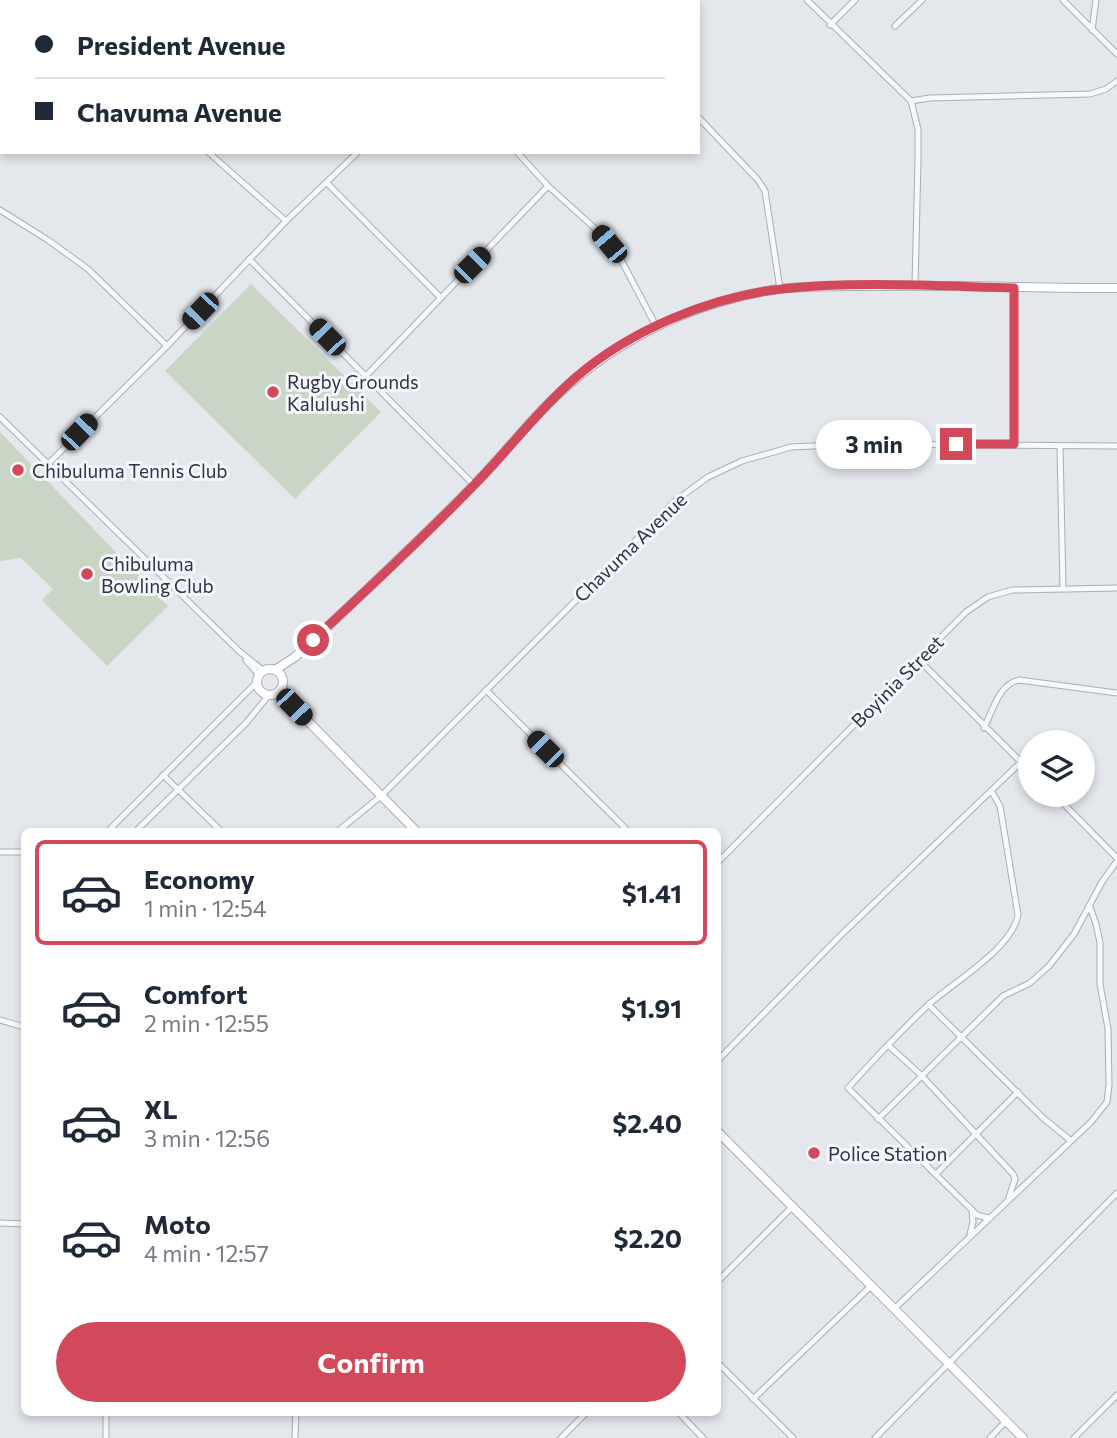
<!DOCTYPE html>
<html lang="en">
<head>
<meta charset="utf-8">
<style>
  body { margin:0; font-family:Commissioner,sans-serif; background:#f2f2f3; color:#1f2937; height:100vh; display:flex; flex-direction:column; font-size:26px; white-space:nowrap }
  * { box-sizing:border-box; margin:0 }
  p { font-size:23px; color:#747a83 }
  .icon { flex:none; width:38px; height:38px; fill:none; stroke:currentColor; stroke-width:2; stroke-linecap:round; stroke-linejoin:round }
  .map { position:relative; flex:1; overflow:hidden }
  .drawer { position:absolute; left:21px; top:828px; width:700px; height:588px; display:flex; flex-direction:column; background:#fff; border-radius:10px; box-shadow:0 4px 10px #0003 }
  .drawer>* { flex:none }
  .top-card { position:absolute; left:0px; top:0px; width:700px; height:154px; box-shadow:0 4px 10px #0003; display:grid; align-content:center; height:154px; padding:0 35px; background:#fff }
  .fabs { position:absolute; left:1018px; top:730px; display:grid; gap:14px }
  .fabs a { display:grid; place-items:center; width:77px; height:77px; border-radius:50%; background:#fff; box-shadow:0 4px 10px #0003; font-size:35px }
  .end { position:absolute; width:32px; height:32px; margin:-16px; border:9px solid #d1495b; background:#fff; box-shadow:0 0 0 4px #fff }
  .from { border-radius:50% }
  .bubble { position:absolute; height:49px; border-radius:24px; background:#fff; box-shadow:0 4px 10px #0003; font-size:23px; font-weight:700; line-height:49px; text-align:center }
  .car { position:absolute; width:21px; height:42px; margin:-21px -10px; border-radius:9px; box-shadow:0 0 5px 2px #0007; background:linear-gradient(#222 24%,#8ab4d8 0 40%,#222 0 76%,#8ab4d8 0 86%,#222 0) }
  .top-card b { display:flex; align-items:center; gap:24px; height:66px; font-size:26px }
  .top-card b+b { border-top:2px solid #e0e1e3 }
  .top-card i { width:18px; height:18px; background:#1f2937 }
  ul { padding:12px 0 0; list-style:none }
  li { display:flex; align-items:center; gap:21px; height:105px; margin:0 14px 10px; padding:0 21px; border:4px solid transparent; border-radius:10px }
  li div { flex:1 }
  li b { display:block; font-size:26px }
  li em { font-style:normal; font-weight:700 }
  li.on { border-color:#d1495b }
  li>.icon { width:63px; height:63px; stroke-width:1.5 }
  .cta { display:flex; gap:14px; margin-top:auto; padding:14px 35px }
  .cta a { flex:1; height:80px; border-radius:42px; background:#d1495b; color:#fff; font-size:28px; font-weight:700; line-height:80px; text-align:center }
  .map>svg:first-child { display:block }
  .green { fill:#c9d6c5 }
  .lines { fill:none; stroke-linecap:round; stroke-linejoin:round }
  .street-casing { stroke:#a9aeb7; stroke-width:7 }
  .secondary-casing { stroke:#a9aeb7; stroke-width:10 }
  .street { stroke:#f7f8fa; stroke-width:5 }
  .secondary { stroke:#fff; stroke-width:8 }
  .route { stroke:#d1495b; stroke-width:9 }
  .poi-dot { fill:#d1495b; stroke:#f4f6f9; stroke-width:2.5 }
  .labels { text-anchor:middle; dominant-baseline:central; stroke-width:6; stroke-linejoin:round; paint-order:stroke }
  .poi-label { font-size:19px; fill:#2b3445; stroke:#f4f6f9; text-anchor:start }
  .street-label { font-size:19px; fill:#2b3445; stroke:#f4f6f9 }
</style>
</head>
<body>
<div class="map">
<svg width="1117" height="1438" viewBox="0 0 1117 1438">
  <rect width="100%" height="100%" fill="#e4e7ec"/>
  <!-- green -->
  <g class="green">
    <polygon points="307,0 489,0 487,2"/>
    <polygon points="251,284 381,412 295,499 165,371"/>
    <polygon points="0,432 168,606 107,666 42,600 53,589 21,558 0,561"/>
  </g>
  <g class="lines">
    <!-- street casing -->
    <g class="street-casing">
      <g id="street">
        <polyline points="290,0 292,2"/>
        <polyline points="589,0 591,2"/>
        <polyline points="807,0 911,101 918,129 918,160 915,286"/>
        <polyline points="1063,0 1117,54"/>
        <polyline points="508,2 510,0"/>
        <polyline points="0,5 2,0"/>
        <polyline points="0,21 2,22"/>
        <polyline points="830,25 855,0"/>
        <polyline points="895,26 922,0"/>
        <polyline points="1092,30 1096,0"/>
        <polyline points="911,101 930,98 1090,94 1106,89 1117,81"/>
        <polyline points="698,117 758,180 765,191 780,289"/>
        <polyline points="208,152 286,221"/>
        <polyline points="517,152 548,186 599,232 619,256 656,326"/>
        <polyline points="327,183 440,297"/>
        <polyline points="0,210 48,240 88,269 167,346"/>
        <polyline points="249,259 474,485"/>
        <polyline points="1014,288 1014,445"/>
        <polyline points="365,377 548,186"/>
        <polyline points="0,417 240,652 264,671"/>
        <polyline points="1060,447 1063,588"/>
        <polyline points="48,464 167,346 286,221 358,152"/>
        <polyline points="918,659 1031,772"/>
        <polyline points="246,660 259,675"/>
        <polyline points="486,690 628,831"/>
        <path d="M984,728C993,710 999,684 1019,680L1117,693"/>
        <polyline points="163,775 221,831"/>
        <polyline points="1054,794 1117,858"/>
        <polyline points="108,831 257,682"/>
        <polyline points="136,831 246,723 269,695"/>
        <polyline points="338,831 381,796 675,501 708,477 742,461 791,447 858,444 1117,446"/>
        <polyline points="0,852 24,852"/>
        <polyline points="718,862 966,612 988,597 1012,590 1117,588"/>
        <polyline points="929,1005 1042,1117 1070,1140"/>
        <polyline points="0,1020 24,1027"/>
        <polyline points="889,1046 921,1075 1013,1174 1015,1179 1009,1197"/>
        <polyline points="718,1060 841,935 1021,762"/>
        <polyline points="878,1119 1003,996 1030,983 1049,966 1074,934 1102,882 1117,861"/>
        <polyline points="936,1174 1018,1092"/>
        <path d="M988,1218L977,1215L848,1088C873,1060 900,1032 927,1006C952,983 1012,949 1018,915L1000,806L992,792"/>
        <polyline points="0,1223 24,1224"/>
        <polyline points="970,1234 973,1222 972,1210"/>
        <polyline points="718,1281 792,1207"/>
        <polyline points="894,1309 1091,1122 1107,1102 1109,1085 1108,1029 1100,984 1100,943 1096,924 1090,907"/>
        <polyline points="718,1363 793,1438"/>
        <polyline points="753,1399 871,1286"/>
        <polyline points="106,1412 106,1438"/>
        <polyline points="678,1412 703,1438"/>
        <polyline points="295,1438 296,1412"/>
        <polyline points="561,1438 587,1412"/>
        <polyline points="875,1438 1117,1193"/>
        <polyline points="990,1438 1006,1421"/>
        <polyline points="1074,1438 1117,1395"/>
      </g>
    </g>
    <!-- secondary casing -->
    <g class="secondary-casing">
      <g id="secondary">
        <circle cx="270" cy="682" r="13"/>
        <path d="M275,670L295,657C355,601 414,546 471,488C496,463 518,435 542,410C606,344 687,303 778,289C811,285 846,286 879,286C958,285 1038,288 1117,288"/>
        <polyline points="281,689 294,707 416,831"/>
        <polyline points="718,1132 1023,1438"/>
      </g>
    </g>
    <!-- street -->
    <use href="#street" class="street"/>
    <!-- secondary -->
    <use href="#secondary" class="secondary"/>
  </g>
  <g class="lines">
    <!-- route -->
    <path class="route" d="M313,640C367,590 422,539 473,486C508,451 537,411 575,378C629,331 709,297 781,289C857,281 937,286 1014,288V444H956"/>
  </g>
  <!-- markers -->
  <g class="poi-dot">
    <circle cx="273" cy="392" r="7"/>
    <circle cx="18" cy="470" r="7"/>
    <circle cx="87" cy="574" r="7"/>
    <circle cx="814" cy="1153" r="7"/>
  </g>
  <g class="labels">
    <!-- poi labels -->
    <g class="poi-label">
      <text x="287" y="381">Rugby Grounds<tspan x="287" dy="22">Kalulushi</tspan></text>
      <text x="32" y="470">Chibuluma Tennis Club</text>
      <text x="101" y="563">Chibuluma<tspan x="101" dy="22">Bowling Club</tspan></text>
      <text x="828" y="1153">Police Station</text>
    </g>
    <!-- street labels -->
    <g class="street-label">
      <text transform="translate(630 547) rotate(-44)">Chavuma Avenue</text>
      <text transform="translate(897 681) rotate(-45)">Boyinia Street</text>
    </g>
  </g>
</svg>
<div class="fabs">
<a><svg class="icon" aria-label="layers" viewBox="0 0 24 24"><path d="M12 4l9 5-9 5-9-5zM3 14l9 5 9-5"/></svg></a>
</div>
<i class="end from" style="left:313px;top:640px"></i>
<i class="end" style="left:956px;top:444px"></i>
<div class="bubble" style="left:816px;top:420px;width:116px">3 min</div>
<i class="car" style="left:609px;top:244px;rotate:320deg"></i>
<i class="car" style="left:472px;top:265px;rotate:45deg"></i>
<i class="car" style="left:200px;top:311px;rotate:224deg"></i>
<i class="car" style="left:327px;top:337px;rotate:316deg"></i>
<i class="car" style="left:79px;top:432px;rotate:44deg"></i>
<i class="car" style="left:294px;top:707px;rotate:136deg"></i>
<i class="car" style="left:545px;top:749px;rotate:315deg"></i>
<div class="top-card">
<b><i class="from"></i>President Avenue</b>
<b><i></i>Chavuma Avenue</b>
</div>
<section class="drawer">
<ul>
<li class="on"><svg class="icon" aria-label="car" viewBox="0 0 24 24"><path d="M5 17H2v-5l4-1 3-4h7l3 4 3 1v5h-3M9 17h6M6 11h13"/><circle cx="7" cy="17" r="2"/><circle cx="17" cy="17" r="2"/></svg><div><b>Economy</b><p>1 min · 12:54</p></div><em>$1.41</em></li>
<li><svg class="icon" aria-label="car" viewBox="0 0 24 24"><path d="M5 17H2v-5l4-1 3-4h7l3 4 3 1v5h-3M9 17h6M6 11h13"/><circle cx="7" cy="17" r="2"/><circle cx="17" cy="17" r="2"/></svg><div><b>Comfort</b><p>2 min · 12:55</p></div><em>$1.91</em></li>
<li><svg class="icon" aria-label="car" viewBox="0 0 24 24"><path d="M5 17H2v-5l4-1 3-4h7l3 4 3 1v5h-3M9 17h6M6 11h13"/><circle cx="7" cy="17" r="2"/><circle cx="17" cy="17" r="2"/></svg><div><b>XL</b><p>3 min · 12:56</p></div><em>$2.40</em></li>
<li><svg class="icon" aria-label="car" viewBox="0 0 24 24"><path d="M5 17H2v-5l4-1 3-4h7l3 4 3 1v5h-3M9 17h6M6 11h13"/><circle cx="7" cy="17" r="2"/><circle cx="17" cy="17" r="2"/></svg><div><b>Moto</b><p>4 min · 12:57</p></div><em>$2.20</em></li>
</ul>
<div class="cta"><a>Confirm</a></div>
</section>
</div>
</body>
</html>
